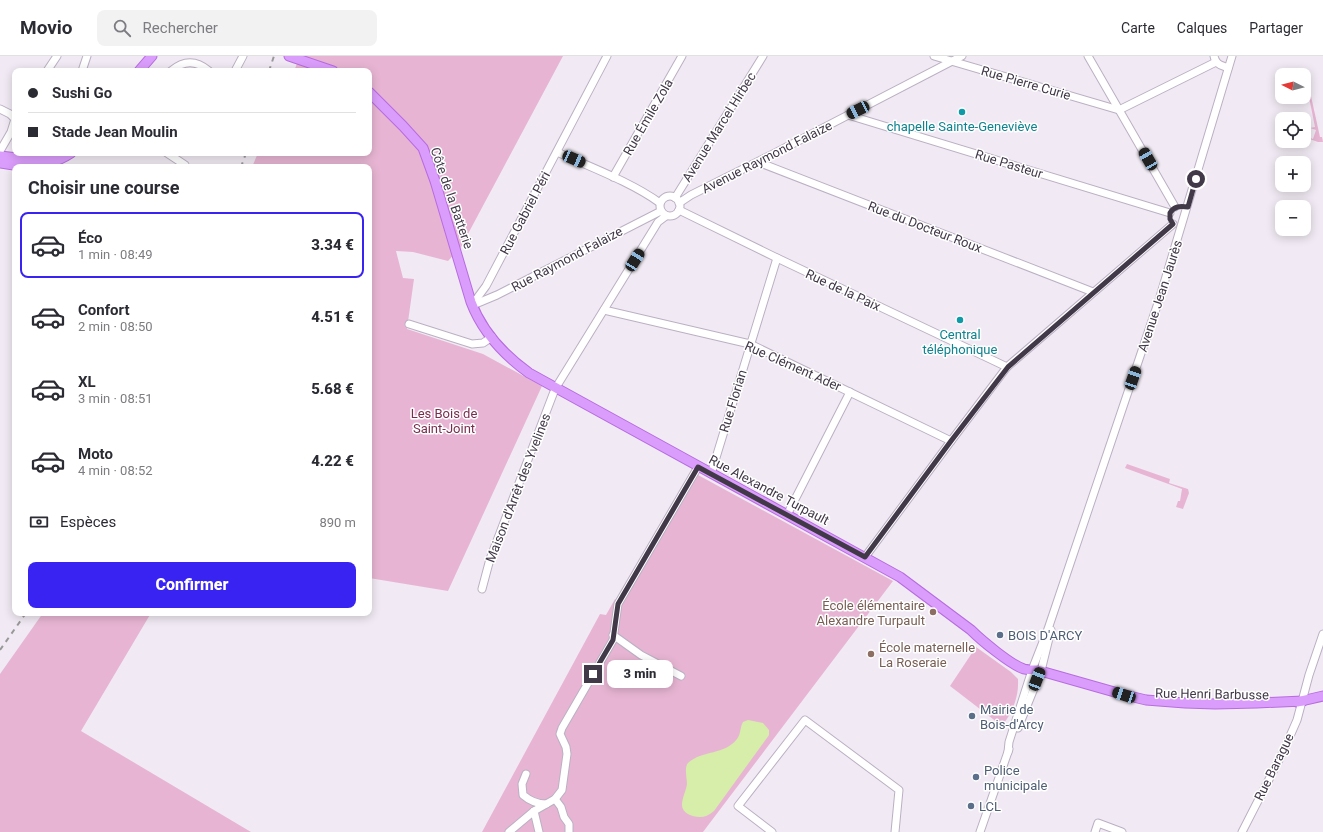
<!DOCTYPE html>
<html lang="fr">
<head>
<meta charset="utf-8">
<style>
  body { margin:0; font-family:Roboto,sans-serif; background:#f2f2f3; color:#2b2b33; height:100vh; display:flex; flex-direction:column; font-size:15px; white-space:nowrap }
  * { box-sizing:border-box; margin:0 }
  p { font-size:13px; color:#7c7c81 }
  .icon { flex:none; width:22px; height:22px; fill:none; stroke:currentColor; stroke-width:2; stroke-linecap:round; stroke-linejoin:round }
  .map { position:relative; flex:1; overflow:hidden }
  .sheet { position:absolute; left:12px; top:108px; width:360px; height:452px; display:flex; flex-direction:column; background:#fff; border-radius:8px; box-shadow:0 2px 10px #0003 }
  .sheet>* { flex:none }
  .banner { position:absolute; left:12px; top:12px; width:360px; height:88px; border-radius:8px; box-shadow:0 2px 10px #0003; display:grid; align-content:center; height:88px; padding:0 16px; background:#fff }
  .needle { width:26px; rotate:276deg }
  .controls { position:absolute; left:1275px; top:12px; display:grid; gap:8px }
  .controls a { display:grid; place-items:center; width:36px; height:36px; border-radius:8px; background:#fff; box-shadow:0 2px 10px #0003; font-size:20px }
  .end { position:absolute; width:18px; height:18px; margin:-9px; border:5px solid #413848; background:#fff; box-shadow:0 0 0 2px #fff }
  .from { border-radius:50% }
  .bubble { position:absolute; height:28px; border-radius:8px; background:#fff; box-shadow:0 2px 10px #0003; font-size:13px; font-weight:800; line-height:28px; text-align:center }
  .car { position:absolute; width:12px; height:24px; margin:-12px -6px; border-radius:5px; box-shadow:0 0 3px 1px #0007; background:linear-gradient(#222 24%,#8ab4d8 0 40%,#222 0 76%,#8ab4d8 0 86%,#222 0) }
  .banner b { display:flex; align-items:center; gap:14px; height:38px; font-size:15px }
  .banner b+b { border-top:1px solid #e1e1e2 }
  .banner i { width:10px; height:10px; background:#2b2b33 }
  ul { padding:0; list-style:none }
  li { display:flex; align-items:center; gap:12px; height:66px; margin:0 8px 6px; padding:0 8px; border:2px solid transparent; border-radius:8px }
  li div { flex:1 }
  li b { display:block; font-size:15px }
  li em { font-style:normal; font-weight:800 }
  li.on { border-color:#3823f2 }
  li>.icon { width:36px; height:36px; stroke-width:1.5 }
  h2 { padding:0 16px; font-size:18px; line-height:48px }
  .pay { display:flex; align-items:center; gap:10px; height:44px; padding:0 16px; font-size:15px }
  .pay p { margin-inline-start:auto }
  .button { display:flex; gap:8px; margin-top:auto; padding:8px 16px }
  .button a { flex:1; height:46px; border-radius:8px; background:#3823f2; color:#fff; font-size:16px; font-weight:800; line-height:46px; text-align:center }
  header { display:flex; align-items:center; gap:24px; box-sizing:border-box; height:56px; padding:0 20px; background:#fff; border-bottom:1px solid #e1e1e2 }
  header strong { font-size:19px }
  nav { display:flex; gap:22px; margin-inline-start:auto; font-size:14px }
  .search { width:280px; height:36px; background:#f2f2f3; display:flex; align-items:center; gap:10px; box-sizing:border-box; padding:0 14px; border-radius:8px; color:#7c7c81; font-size:15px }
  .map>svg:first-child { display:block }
  .green { fill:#e7b5d3 }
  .water { fill:#d6eea9 }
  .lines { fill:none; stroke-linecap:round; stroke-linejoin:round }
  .minor-casing { stroke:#bbb0c3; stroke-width:9 }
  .major-casing { stroke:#b76ce0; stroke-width:11 }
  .minor { stroke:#fff; stroke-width:7 }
  .major { stroke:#db9dfb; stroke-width:9 }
  .rail { stroke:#989898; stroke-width:2; stroke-dasharray:5 5; stroke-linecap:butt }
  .route { stroke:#413848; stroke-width:5 }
  .culture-dot { fill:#0f9aa8; stroke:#fff; stroke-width:1.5 }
  .education-dot { fill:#8d6e63; stroke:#fff; stroke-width:1.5 }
  .service-dot { fill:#5c6f8a; stroke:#fff; stroke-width:1.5 }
  .labels { text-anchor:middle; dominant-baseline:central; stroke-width:3; stroke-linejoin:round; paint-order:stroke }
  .street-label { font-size:13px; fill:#413848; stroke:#fff }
  .culture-label { font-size:13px; fill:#0d838f; stroke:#fff }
  .park-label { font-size:13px; fill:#792d4d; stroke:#fff }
  .education-label { font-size:13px; fill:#785e54; stroke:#fff; text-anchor:end }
  .service-label { font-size:13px; fill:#4e5e75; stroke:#fff; text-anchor:start }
</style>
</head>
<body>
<header>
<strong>Movio</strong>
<div class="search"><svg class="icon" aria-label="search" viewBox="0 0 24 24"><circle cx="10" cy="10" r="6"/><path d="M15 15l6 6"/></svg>Rechercher</div>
<nav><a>Carte</a><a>Calques</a><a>Partager</a></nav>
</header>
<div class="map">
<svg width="1323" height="776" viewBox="0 0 1323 776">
  <rect width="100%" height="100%" fill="#f1eaf4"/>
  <!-- green -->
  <g class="green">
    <polygon points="300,0 563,0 461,191 448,205 413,196 396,195 403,222 414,223 407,273 483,298 542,330 448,535 369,522 369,111 252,111 258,97 369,97 369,15 294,15"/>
    <polygon points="1307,31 1309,31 1320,81 1322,81 1323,86 1318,86 1307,82 1308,81 1313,83 1316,74 1310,72 1315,71"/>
    <polygon points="1127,408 1170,423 1169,427 1188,433 1189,437 1183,453 1176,451 1178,445 1180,445 1182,433 1125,412"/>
    <polygon points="698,419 893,525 703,776 482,776 600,558 606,559 615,543 623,547"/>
    <polygon points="43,557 151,557 81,675 251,776 0,776 0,618"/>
    <path d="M976,591L1011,616L1018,623C1019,640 1013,656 1002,670L950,630Z"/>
  </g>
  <!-- water -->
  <path class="water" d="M748,664L763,667L769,674V679L714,755C711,757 709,759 706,760C698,763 682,759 682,749C682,742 686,735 687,728C687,722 684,711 688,707C702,694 725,699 737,683C741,678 740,671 743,666Z"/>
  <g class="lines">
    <!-- minor casing -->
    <g class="minor-casing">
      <g id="minor">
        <polyline points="934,0 1119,54 1216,6"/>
        <polyline points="1088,0 1175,151"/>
        <path d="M1214,0C1216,9 1221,9 1228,12"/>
        <polyline points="47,15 57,0"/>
        <polyline points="82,15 87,0"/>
        <path d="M171,15C184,4 196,4 209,15"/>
        <polyline points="235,15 243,0"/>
        <polyline points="0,53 10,58 15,63"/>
        <polyline points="848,59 1170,157"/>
        <polyline points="0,95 11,76 15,63"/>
        <path d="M557,96C590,111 631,126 660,147"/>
        <polyline points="167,97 185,109"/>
        <polyline points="758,106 1093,236"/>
        <polyline points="613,121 682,0"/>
        <circle cx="670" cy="150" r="10"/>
        <polyline points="675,142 763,0"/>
        <polyline points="679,147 691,139 773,98 962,0"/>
        <polyline points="679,154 777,202 1007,311"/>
        <polyline points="472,249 486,230 607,0"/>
        <polyline points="473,249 497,239 661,155"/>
        <polyline points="604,254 750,288 951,385"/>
        <polyline points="409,268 472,288 483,287 492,281"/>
        <polyline points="711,418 777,202"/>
        <polyline points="787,459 850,336"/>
        <polyline points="865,501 951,385 1007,311 1173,168"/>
        <polyline points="482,533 490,503 555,333 658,166 666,160"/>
        <polyline points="613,579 641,599 681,620"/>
        <polyline points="1018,672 1041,615 1051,574"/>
        <polyline points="1008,696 1009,686 1032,614 1048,573 1159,244 1232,0"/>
        <path d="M526,718L522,728L523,739C530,745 536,748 546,748"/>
        <polyline points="555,743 561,751 564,761 569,768 569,776"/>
        <polyline points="534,755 539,776"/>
        <polyline points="509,776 534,755 555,743 562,734 567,698 566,691 560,678 562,672 613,584 618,548 698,411"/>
        <polyline points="772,776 738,750 805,664 899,734 895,776"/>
        <polyline points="980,776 1009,693"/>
        <polyline points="1095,776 1098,767 1122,776"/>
        <polyline points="1242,776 1283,696 1297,664 1309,619 1323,578"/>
      </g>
    </g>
    <!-- major casing -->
    <g class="major-casing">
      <g id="major">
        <polyline points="289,0 333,15"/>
        <polyline points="139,15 152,0"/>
        <path d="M369,36L403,70L423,92L435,125L471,246C482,275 504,299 529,317L900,521L971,574C981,584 1011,609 1024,613C1028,614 1033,614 1037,614L1125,639L1146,644L1185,647L1215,648L1257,647L1303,645"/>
        <path d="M0,100C20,103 39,104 58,97"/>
        <path d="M0,107C24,112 50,111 71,97"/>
        <polyline points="1297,646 1323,640"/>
      </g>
    </g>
    <!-- minor -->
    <use href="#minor" class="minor"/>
    <!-- major -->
    <use href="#major" class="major"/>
    <!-- rail -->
    <g class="rail">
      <polyline points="269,15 274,0"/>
      <polyline points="241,111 246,97"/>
      <polyline points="0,594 26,557"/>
    </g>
  </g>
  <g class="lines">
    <!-- route -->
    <path class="route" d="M593,618L613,584L618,548L698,411L865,501L951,385L1008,311L1173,168L1170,163V157C1174,150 1180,150 1188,151L1196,123"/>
  </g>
  <!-- markers -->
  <g class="culture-dot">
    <circle cx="962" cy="56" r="4"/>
    <circle cx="960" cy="264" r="4"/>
  </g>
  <g class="education-dot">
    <circle cx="933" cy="556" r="4"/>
    <circle cx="871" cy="598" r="4"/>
  </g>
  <g class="service-dot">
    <circle cx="1000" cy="579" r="4"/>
    <circle cx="972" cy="660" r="4"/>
    <circle cx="976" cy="721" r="4"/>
    <circle cx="971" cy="750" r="4"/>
  </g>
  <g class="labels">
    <!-- street labels -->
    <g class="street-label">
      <text transform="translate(1026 27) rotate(16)">Rue Pierre Curie</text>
      <text transform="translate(648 61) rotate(-60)">Rue Émile Zola</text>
      <text transform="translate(719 71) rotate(-58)">Avenue Marcel Hirbec</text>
      <text transform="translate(767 101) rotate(-27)">Avenue Raymond Falaize</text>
      <text transform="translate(1009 108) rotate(17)">Rue Pasteur</text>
      <text transform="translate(452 142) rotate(71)">Côte de la Batterie</text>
      <text transform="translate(525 157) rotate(-62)">Rue Gabriel Péri</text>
      <text transform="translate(925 171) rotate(21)">Rue du Docteur Roux</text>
      <text transform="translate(567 203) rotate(-28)">Rue Raymond Falaize</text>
      <text transform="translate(843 234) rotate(25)">Rue de la Paix</text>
      <text transform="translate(1160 240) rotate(-72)">Avenue Jean Jaurès</text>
      <text transform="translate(793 310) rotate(24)">Rue Clément Ader</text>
      <text transform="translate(733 345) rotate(-73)">Rue Florian</text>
      <text transform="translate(518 432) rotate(-69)">Maison d'Arrêt des Yvelines</text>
      <text transform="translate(769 434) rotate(28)">Rue Alexandre Turpault</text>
      <text transform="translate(1212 638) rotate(1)">Rue Henri Barbusse</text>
      <text transform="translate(1274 711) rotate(-64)">Rue Barague</text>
    </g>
    <!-- culture labels -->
    <g class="culture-label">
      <text x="962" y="70">chapelle Sainte-Geneviève</text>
      <text x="960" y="278">Central<tspan x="960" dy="15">téléphonique</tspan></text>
    </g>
    <!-- park labels -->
    <g class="park-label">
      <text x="444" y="357">Les Bois de<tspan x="444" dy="15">Saint-Joint</tspan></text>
    </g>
    <!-- education labels -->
    <g class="education-label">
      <text x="925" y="549">École élémentaire<tspan x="925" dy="15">Alexandre Turpault</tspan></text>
      <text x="879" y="591" text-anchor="start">École maternelle<tspan x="879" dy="15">La Roseraie</tspan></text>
    </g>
    <!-- service labels -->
    <g class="service-label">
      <text x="1008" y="579">BOIS D'ARCY</text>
      <text x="980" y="653">Mairie de<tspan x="980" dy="15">Bois-d'Arcy</tspan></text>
      <text x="984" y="714">Police<tspan x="984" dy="15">municipale</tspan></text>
      <text x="979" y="750">LCL</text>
    </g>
  </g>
</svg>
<div class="controls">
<a><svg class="needle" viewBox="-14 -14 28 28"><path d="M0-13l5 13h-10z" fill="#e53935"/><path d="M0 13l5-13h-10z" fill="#7c7c81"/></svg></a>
<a><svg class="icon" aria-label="locate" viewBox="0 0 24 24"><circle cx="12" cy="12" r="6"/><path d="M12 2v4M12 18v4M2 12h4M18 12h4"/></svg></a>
<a>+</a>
<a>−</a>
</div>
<i class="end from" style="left:1196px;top:123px"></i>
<i class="end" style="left:593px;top:618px"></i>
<div class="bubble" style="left:607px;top:604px;width:66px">3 min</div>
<i class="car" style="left:858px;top:54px;rotate:243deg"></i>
<i class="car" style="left:574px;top:103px;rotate:114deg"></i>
<i class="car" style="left:1148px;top:103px;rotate:330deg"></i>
<i class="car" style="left:635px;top:204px;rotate:32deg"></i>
<i class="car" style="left:1133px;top:322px;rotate:19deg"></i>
<i class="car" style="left:1037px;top:623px;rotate:21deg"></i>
<i class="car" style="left:1124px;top:639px;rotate:288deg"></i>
<div class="banner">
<b><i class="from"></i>Sushi Go</b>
<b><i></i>Stade Jean Moulin</b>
</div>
<section class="sheet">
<h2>Choisir une course</h2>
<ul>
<li class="on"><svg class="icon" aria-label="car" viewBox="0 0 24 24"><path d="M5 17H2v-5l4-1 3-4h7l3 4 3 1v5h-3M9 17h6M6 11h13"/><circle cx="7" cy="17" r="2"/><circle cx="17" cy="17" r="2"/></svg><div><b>Éco</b><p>1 min · 08:49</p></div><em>3.34 €</em></li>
<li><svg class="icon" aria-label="car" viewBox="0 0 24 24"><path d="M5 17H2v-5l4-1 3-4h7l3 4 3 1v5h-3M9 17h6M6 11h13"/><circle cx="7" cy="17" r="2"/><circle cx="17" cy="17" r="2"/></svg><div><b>Confort</b><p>2 min · 08:50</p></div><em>4.51 €</em></li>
<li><svg class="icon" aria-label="car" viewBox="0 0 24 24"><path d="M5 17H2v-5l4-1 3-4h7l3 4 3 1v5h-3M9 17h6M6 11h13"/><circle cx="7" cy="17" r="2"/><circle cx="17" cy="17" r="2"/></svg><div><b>XL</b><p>3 min · 08:51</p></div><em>5.68 €</em></li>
<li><svg class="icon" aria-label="car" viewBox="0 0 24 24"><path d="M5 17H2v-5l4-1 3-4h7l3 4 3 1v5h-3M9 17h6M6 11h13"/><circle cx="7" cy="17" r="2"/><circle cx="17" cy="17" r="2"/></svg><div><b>Moto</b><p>4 min · 08:52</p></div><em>4.22 €</em></li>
</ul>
<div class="pay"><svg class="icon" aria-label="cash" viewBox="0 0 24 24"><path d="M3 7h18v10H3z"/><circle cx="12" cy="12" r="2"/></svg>Espèces<p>890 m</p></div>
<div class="button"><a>Confirmer</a></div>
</section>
</div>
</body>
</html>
